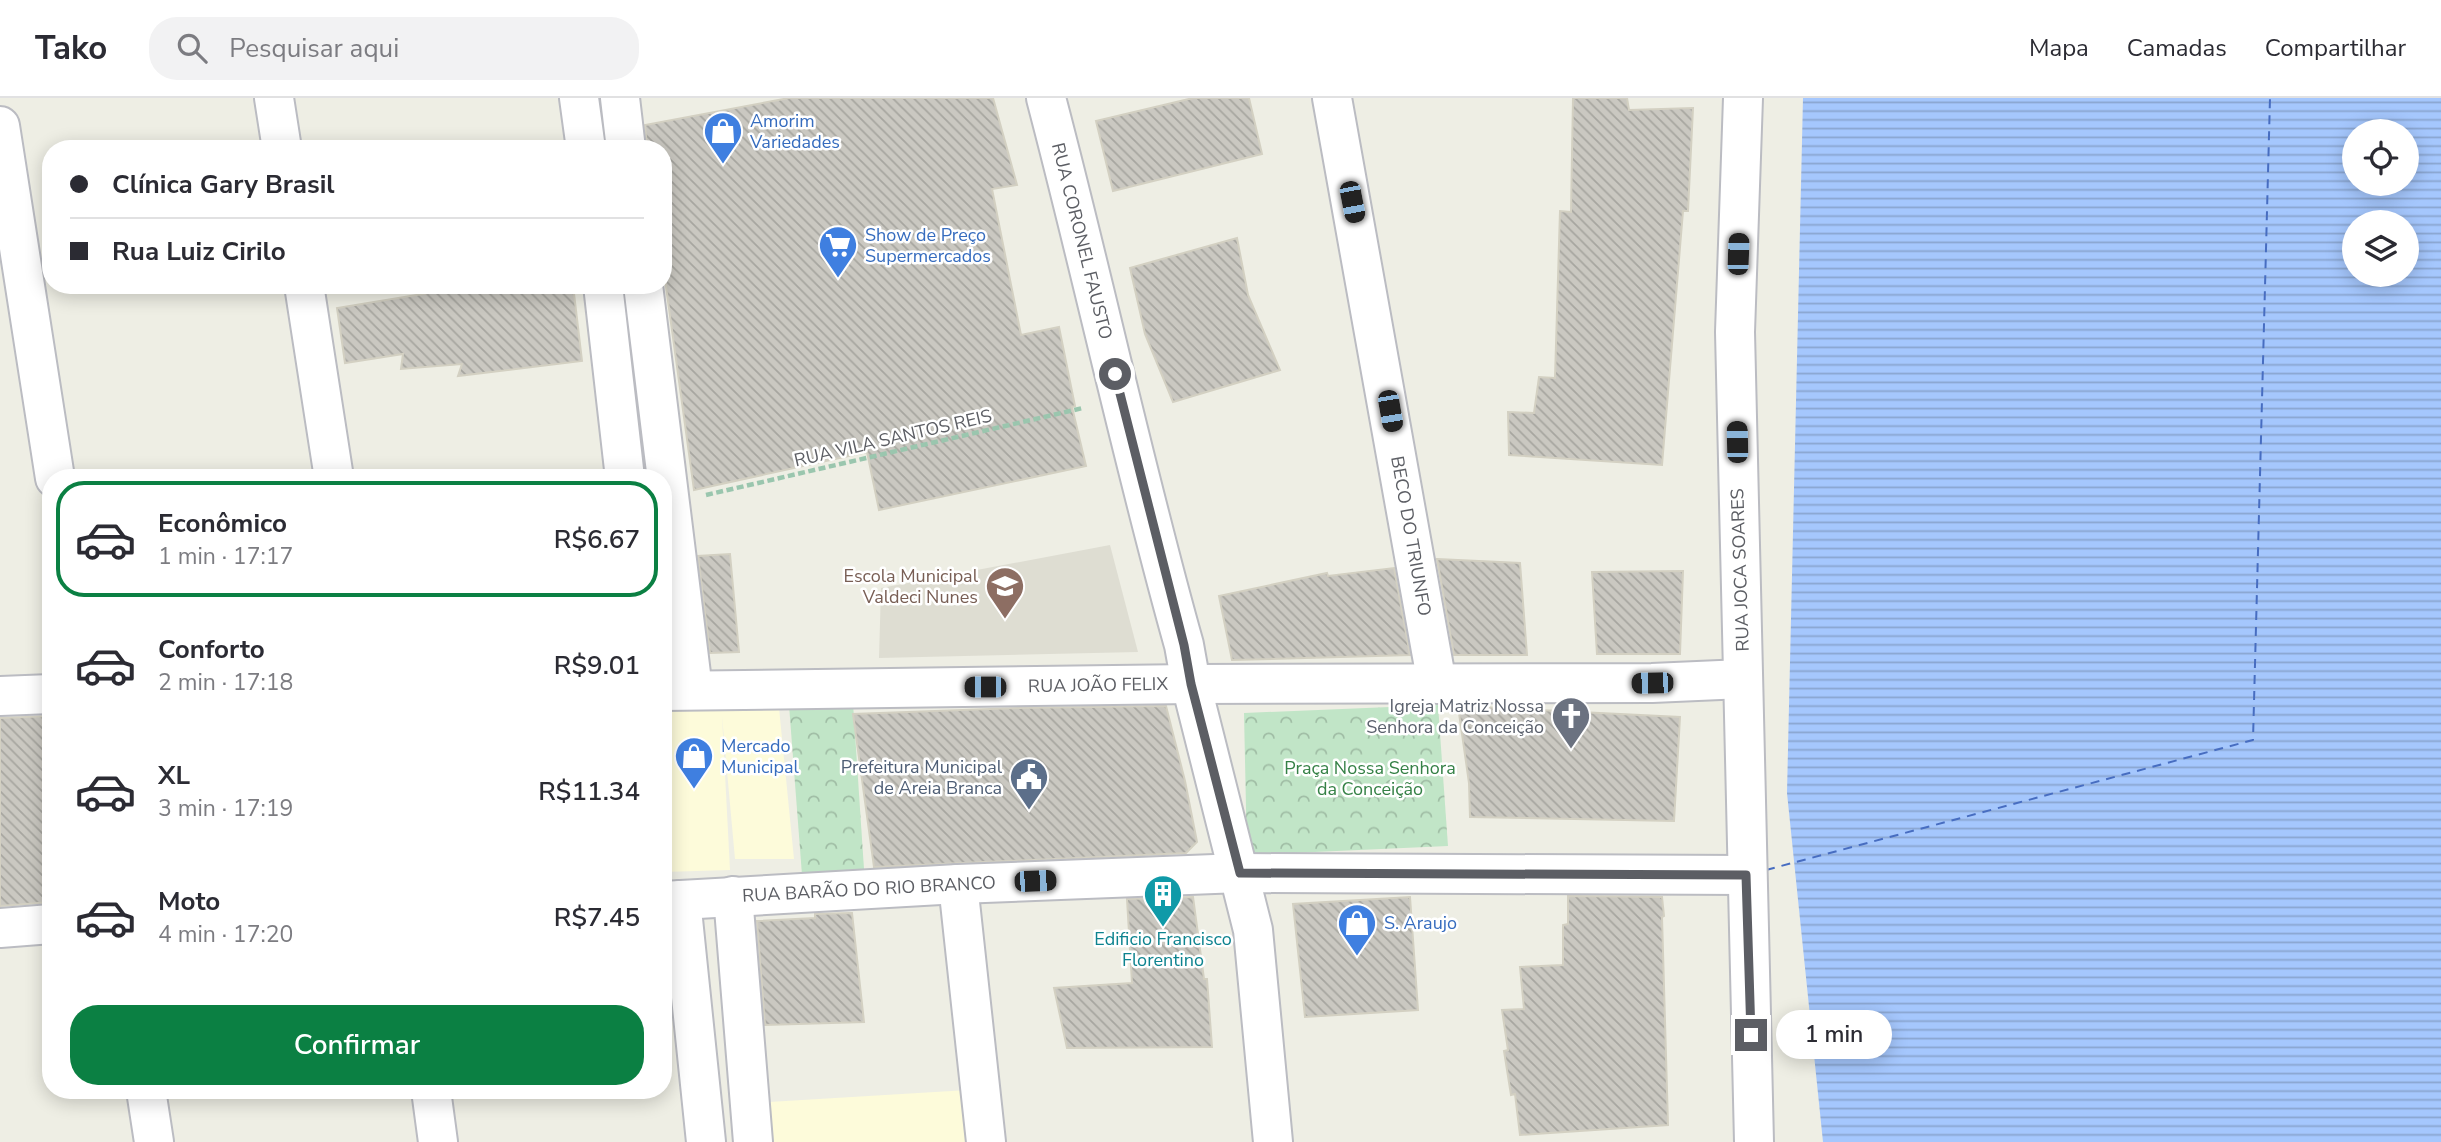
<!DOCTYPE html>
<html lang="pt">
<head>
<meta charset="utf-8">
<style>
  body { margin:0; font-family:"Nunito Sans",sans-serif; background:#f2f2f3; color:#2b2b33; height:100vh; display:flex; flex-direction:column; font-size:26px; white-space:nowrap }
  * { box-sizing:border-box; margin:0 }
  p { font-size:23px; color:#7c7c81 }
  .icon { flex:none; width:38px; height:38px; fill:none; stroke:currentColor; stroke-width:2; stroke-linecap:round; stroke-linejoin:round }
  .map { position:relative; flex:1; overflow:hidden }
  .drawer { position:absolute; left:42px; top:371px; width:630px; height:630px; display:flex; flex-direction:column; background:#fff; border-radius:28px; box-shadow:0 4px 18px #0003 }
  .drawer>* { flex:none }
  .banner { position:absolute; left:42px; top:42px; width:630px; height:154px; border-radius:28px; box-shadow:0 4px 18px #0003; display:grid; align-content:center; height:154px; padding:0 28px; background:#fff }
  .fabs { position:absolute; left:2342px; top:21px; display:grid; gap:14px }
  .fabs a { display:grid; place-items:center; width:77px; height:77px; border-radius:50%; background:#fff; box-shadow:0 4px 18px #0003; font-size:35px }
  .end { position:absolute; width:32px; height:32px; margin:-16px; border:9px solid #5c5e64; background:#fff; box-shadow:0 0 0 4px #fff }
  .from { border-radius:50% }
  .bubble { position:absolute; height:49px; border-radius:24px; background:#fff; box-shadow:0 4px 18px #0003; font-size:23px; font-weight:600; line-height:49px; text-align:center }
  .car { position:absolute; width:21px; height:42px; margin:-21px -10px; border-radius:9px; box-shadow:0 0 5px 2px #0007; background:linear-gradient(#222 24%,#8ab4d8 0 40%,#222 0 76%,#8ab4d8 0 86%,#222 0) }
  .banner b { display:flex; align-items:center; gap:24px; height:66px; font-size:26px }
  .banner b+b { border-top:2px solid #e1e1e2 }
  .banner i { width:18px; height:18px; background:#2b2b33 }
  ul { padding:12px 0 0; list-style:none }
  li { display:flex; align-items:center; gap:21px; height:116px; margin:0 14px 10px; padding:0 14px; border:4px solid transparent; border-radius:28px }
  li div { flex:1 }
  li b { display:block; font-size:26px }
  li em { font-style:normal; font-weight:600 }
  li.current { border-color:#0b8043 }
  li>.icon { width:63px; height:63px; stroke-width:1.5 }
  .button { display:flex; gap:14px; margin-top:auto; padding:14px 28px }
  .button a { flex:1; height:80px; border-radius:28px; background:#0b8043; color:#fff; font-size:28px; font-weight:600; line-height:80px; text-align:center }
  header { display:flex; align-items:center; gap:42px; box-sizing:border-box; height:98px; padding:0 35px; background:#fff; border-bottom:2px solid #e1e1e2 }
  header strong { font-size:33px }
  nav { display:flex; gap:38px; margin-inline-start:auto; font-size:24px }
  .search { width:490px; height:63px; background:#f2f2f3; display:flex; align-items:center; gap:18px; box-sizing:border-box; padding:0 24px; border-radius:28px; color:#7c7c81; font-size:26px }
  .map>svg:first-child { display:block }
  .commercial { fill:#fdfbda }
  .education { fill:#deddd2 }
  .forest { fill:url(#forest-crowns) }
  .water { fill:url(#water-rules); fill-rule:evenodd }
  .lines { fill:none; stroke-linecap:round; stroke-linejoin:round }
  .ferry { stroke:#476dc1; stroke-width:2; stroke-dasharray:9 7; stroke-linecap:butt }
  .building { fill:url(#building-back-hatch); stroke:#d3d0c2; stroke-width:2 }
  .minor-casing { stroke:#bbbcc2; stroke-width:42 }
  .path { stroke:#9ac6ae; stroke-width:4.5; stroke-dasharray:7 3.5; stroke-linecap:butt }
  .minor { stroke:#fff; stroke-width:38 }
  .route { stroke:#5c5e64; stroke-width:9 }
  .labels { text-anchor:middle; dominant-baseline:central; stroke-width:5; stroke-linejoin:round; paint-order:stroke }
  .shop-label { font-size:18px; fill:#366cbe; stroke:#fff; text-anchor:start }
  .street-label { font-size:18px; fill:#5c5e64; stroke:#fff }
  .education-label { font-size:18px; fill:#785e54; stroke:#fff; text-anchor:end }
  .worship-label { font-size:18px; fill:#5b616d; stroke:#fff; text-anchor:end }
  .service-label { font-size:18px; fill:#4e5e75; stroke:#fff; text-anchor:end }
  .park-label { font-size:18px; fill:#358146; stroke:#fff }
  .culture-label { font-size:18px; fill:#0d838f; stroke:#fff }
</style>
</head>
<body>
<header>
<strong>Tako</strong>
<div class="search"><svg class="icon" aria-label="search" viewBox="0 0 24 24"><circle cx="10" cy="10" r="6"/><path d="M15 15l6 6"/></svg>Pesquisar aqui</div>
<nav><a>Mapa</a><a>Camadas</a><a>Compartilhar</a></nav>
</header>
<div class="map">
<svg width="2441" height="1044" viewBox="0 0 2441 1044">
  <defs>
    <pattern id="forest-crowns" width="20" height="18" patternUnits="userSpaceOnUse" patternTransform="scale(1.75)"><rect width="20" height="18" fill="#c1e5c7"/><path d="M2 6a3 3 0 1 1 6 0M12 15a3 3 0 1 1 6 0" fill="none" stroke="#a0bda5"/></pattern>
    <pattern id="water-rules" width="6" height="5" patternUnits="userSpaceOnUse" patternTransform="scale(1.75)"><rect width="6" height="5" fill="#a5c7fd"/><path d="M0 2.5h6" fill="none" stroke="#8aa5d0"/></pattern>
    <pattern id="building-back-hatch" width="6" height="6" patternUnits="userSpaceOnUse" patternTransform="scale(1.75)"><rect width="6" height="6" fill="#cac8c1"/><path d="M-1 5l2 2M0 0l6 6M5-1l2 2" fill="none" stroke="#a7a6a0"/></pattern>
  </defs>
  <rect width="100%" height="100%" fill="#eeeee4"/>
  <!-- commercial -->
  <g class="commercial">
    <polygon points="779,610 794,761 735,761 722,618 730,772 663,774 663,613"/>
    <polygon points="968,992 974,1044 773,1044 769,1004"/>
  </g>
  <!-- education -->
  <polygon class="education" points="1110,447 1138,554 879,560 881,490"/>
  <!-- forest -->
  <g class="forest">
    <polygon points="853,605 864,771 802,777 789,607"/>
    <polygon points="1438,607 1448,748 1247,757 1244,615"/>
  </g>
  <!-- water -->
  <path class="water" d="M1803,0H2441V1044H1823L1787,695ZM2354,33H2406V86H2354ZM2354,124H2406V177H2354Z"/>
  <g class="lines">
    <!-- ferry -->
    <polyline class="ferry" points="1766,772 2253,642 2270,0"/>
  </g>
  <!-- building -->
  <g class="building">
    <polygon points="789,0 993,0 1017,87 992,91 1021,237 1059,229 1075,308 1072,309 1086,368 879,412 867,354 694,392 663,167 663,51 647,51 645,27"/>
    <polygon points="1193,0 1249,0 1262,56 1113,93 1096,23"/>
    <polygon points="1573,0 1627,0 1629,12 1693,10 1688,113 1683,113 1662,367 1509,357 1508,314 1534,315 1539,279 1555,280 1560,113 1571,114"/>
    <polygon points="1237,140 1248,197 1280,272 1173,304 1145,236 1130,170"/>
    <polygon points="477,187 573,187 582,263 458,278 462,266 401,271 403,256 345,265 337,210"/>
    <polygon points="730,456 739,554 710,555 698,458"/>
    <polygon points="1437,461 1520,465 1527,557 1454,557"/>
    <polygon points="1394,470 1410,557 1232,562 1219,498 1327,475 1328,478"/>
    <polygon points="1683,473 1680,556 1597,556 1592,474"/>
    <polygon points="1166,608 1185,683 1197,744 1186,755 874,769 853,616 1018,610"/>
    <polygon points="1458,608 1680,619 1674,723 1470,719 1469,685"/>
    <polygon points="51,618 51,804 0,808 0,620"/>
    <polygon points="1568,798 1662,799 1664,818 1662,819 1668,1027 1520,1037 1515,996 1511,997 1504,953 1508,952 1502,912 1524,911 1520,869 1563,867 1563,827 1568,826"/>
    <polygon points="1193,799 1204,881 1207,881 1212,949 1067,950 1054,890 1132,885 1127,801"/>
    <polygon points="1410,799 1418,912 1305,919 1293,806"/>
    <polygon points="852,815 864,924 765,927 757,823 815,820 815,816"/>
  </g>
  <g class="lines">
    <!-- minor casing -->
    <g class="minor-casing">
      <g id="minor">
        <polyline points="274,0 282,51"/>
        <polyline points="579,0 586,51"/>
        <polyline points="620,0 626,51"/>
        <path d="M1046,0C1094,182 1133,366 1184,547L1191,586L1253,832L1273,1044"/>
        <polyline points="1332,0 1437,586"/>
        <polyline points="1743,0 1735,234 1754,1044"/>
        <polyline points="0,28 55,380"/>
        <polyline points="304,187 334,380"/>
        <polyline points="603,187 625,380"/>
        <polyline points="643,187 693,592"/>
        <polyline points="663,593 1191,586 1652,585 1743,581"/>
        <polyline points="0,598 51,596"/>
        <polyline points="958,786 986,1044"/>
        <polyline points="733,798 753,1044"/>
        <polyline points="681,802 706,1044"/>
        <polyline points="663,803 958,786 1240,775 1746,777"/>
        <polyline points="0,830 51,826"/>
        <polyline points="146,992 154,1044"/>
        <polyline points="431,992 438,1044"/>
      </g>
    </g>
    <!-- path -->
    <polyline class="path" points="706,397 1083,310"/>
    <!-- minor -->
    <use href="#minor" class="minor"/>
  </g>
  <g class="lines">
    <!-- route -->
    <polyline class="route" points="1115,276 1184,547 1191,586 1240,775 1746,777 1751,937"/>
  </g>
  <!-- icons -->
  <defs>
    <g id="shop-pin" transform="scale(2.0125)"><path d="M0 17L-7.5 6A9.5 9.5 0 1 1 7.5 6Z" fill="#3f7fe0" stroke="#fff"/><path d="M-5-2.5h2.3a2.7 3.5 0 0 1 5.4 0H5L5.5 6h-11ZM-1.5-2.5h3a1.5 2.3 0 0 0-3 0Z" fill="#fff"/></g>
    <g id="supermarket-pin" transform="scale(2.0125)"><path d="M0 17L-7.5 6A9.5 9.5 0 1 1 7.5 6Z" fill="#3f7fe0" stroke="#fff"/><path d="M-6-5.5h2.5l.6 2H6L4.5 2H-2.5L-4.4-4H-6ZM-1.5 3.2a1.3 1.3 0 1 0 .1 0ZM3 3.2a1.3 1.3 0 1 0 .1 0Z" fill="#fff"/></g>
    <g id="school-pin" transform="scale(2.0125)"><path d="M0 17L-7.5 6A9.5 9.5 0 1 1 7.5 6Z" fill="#8d6e63" stroke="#fff"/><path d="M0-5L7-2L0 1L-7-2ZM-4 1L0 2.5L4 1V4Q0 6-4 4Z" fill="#fff"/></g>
    <g id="church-pin" transform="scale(2.0125)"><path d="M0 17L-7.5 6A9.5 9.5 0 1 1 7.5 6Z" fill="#6b7280" stroke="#fff"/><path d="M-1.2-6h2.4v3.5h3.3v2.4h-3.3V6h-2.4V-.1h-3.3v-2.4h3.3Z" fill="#fff"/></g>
    <g id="civic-pin" transform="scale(2.0125)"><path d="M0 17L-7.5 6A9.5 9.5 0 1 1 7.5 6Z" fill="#5c6f8a" stroke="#fff"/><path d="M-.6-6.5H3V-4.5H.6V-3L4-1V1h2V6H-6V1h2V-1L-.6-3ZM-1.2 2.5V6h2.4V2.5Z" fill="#fff"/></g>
    <g id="building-pin" transform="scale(2.0125)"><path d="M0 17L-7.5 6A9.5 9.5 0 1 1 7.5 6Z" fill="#0f9aa8" stroke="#fff"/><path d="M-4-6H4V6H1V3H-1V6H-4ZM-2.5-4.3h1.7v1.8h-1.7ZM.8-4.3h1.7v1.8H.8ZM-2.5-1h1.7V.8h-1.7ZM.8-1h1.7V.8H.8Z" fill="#fff"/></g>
  </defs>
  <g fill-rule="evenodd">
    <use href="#shop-pin" x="723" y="33"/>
    <use href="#supermarket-pin" x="838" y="147"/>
    <use href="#school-pin" x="1005" y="488"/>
    <use href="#church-pin" x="1571" y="618"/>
    <use href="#shop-pin" x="694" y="658"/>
    <use href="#civic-pin" x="1029" y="679"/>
    <use href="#building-pin" x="1163" y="796"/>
    <use href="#shop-pin" x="1357" y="825"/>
  </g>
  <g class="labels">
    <!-- shop labels -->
    <g class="shop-label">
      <text x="750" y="23">Amorim<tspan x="750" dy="21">Variedades</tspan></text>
      <text x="865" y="137">Show de Preço<tspan x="865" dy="21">Supermercados</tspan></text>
      <text x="721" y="648">Mercado<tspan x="721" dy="21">Municipal</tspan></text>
      <text x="1384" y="825">S. Araujo</text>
    </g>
    <!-- street labels -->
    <g class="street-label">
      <text transform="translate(1082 143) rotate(76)">RUA CORONEL FAUSTO</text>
      <text transform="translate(893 340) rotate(-13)">RUA VILA SANTOS REIS</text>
      <text transform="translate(1411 438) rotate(80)">BECO DO TRIUNFO</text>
      <text transform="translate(1740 472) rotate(-92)">RUA JOCA SOARES</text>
      <text transform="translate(1098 587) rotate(-1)">RUA JOÃO FELIX</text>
      <text transform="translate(869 791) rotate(-3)">RUA BARÃO DO RIO BRANCO</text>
    </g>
    <!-- education labels -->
    <g class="education-label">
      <text x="978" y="478">Escola Municipal<tspan x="978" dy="21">Valdeci Nunes</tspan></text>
    </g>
    <!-- worship labels -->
    <g class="worship-label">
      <text x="1544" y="608">Igreja Matriz Nossa<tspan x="1544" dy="21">Senhora da Conceição</tspan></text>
    </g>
    <!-- service labels -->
    <g class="service-label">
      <text x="1002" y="669">Prefeitura Municipal<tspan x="1002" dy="21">de Areia Branca</tspan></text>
    </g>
    <!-- park labels -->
    <g class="park-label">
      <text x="1370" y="670">Praça Nossa Senhora<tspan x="1370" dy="21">da Conceição</tspan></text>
    </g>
    <!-- culture labels -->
    <g class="culture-label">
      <text x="1163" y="841">Edificio Francisco<tspan x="1163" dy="21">Florentino</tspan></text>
    </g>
  </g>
</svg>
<div class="fabs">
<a><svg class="icon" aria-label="locate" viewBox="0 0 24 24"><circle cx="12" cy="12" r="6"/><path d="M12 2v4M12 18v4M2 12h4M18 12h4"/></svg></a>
<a><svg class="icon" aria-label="layers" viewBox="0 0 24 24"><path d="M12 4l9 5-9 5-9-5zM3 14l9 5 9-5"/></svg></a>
</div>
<i class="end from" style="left:1115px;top:276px"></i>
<i class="end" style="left:1751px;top:937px"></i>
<div class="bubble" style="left:1776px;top:912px;width:116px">1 min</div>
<i class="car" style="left:1352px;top:104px;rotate:169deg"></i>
<i class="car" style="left:1738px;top:156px;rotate:2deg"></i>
<i class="car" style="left:1390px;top:313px;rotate:170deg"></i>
<i class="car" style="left:1737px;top:344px;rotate:359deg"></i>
<i class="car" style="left:1652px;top:585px;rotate:269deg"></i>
<i class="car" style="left:985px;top:589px;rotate:270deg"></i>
<i class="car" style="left:1035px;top:783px;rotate:88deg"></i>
<div class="banner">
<b><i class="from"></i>Clínica Gary Brasil</b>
<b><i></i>Rua Luiz Cirilo</b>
</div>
<section class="drawer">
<ul>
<li class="current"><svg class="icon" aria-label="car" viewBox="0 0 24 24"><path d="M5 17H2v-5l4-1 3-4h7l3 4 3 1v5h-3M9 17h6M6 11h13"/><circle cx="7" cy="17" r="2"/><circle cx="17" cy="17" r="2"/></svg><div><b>Econômico</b><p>1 min · 17:17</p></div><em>R$6.67</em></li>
<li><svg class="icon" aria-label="car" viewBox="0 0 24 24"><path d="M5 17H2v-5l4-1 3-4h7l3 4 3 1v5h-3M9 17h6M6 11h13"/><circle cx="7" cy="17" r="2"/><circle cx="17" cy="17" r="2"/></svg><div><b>Conforto</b><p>2 min · 17:18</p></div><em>R$9.01</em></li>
<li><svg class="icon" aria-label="car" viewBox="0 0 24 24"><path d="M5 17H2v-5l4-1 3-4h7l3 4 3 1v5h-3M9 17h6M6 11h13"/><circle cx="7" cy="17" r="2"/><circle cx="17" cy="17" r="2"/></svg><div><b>XL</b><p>3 min · 17:19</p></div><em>R$11.34</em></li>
<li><svg class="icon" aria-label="car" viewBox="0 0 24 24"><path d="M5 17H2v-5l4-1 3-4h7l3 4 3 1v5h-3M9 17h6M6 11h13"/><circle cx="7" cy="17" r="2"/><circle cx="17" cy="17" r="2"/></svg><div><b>Moto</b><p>4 min · 17:20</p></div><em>R$7.45</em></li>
</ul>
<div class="button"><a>Confirmar</a></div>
</section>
</div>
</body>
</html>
